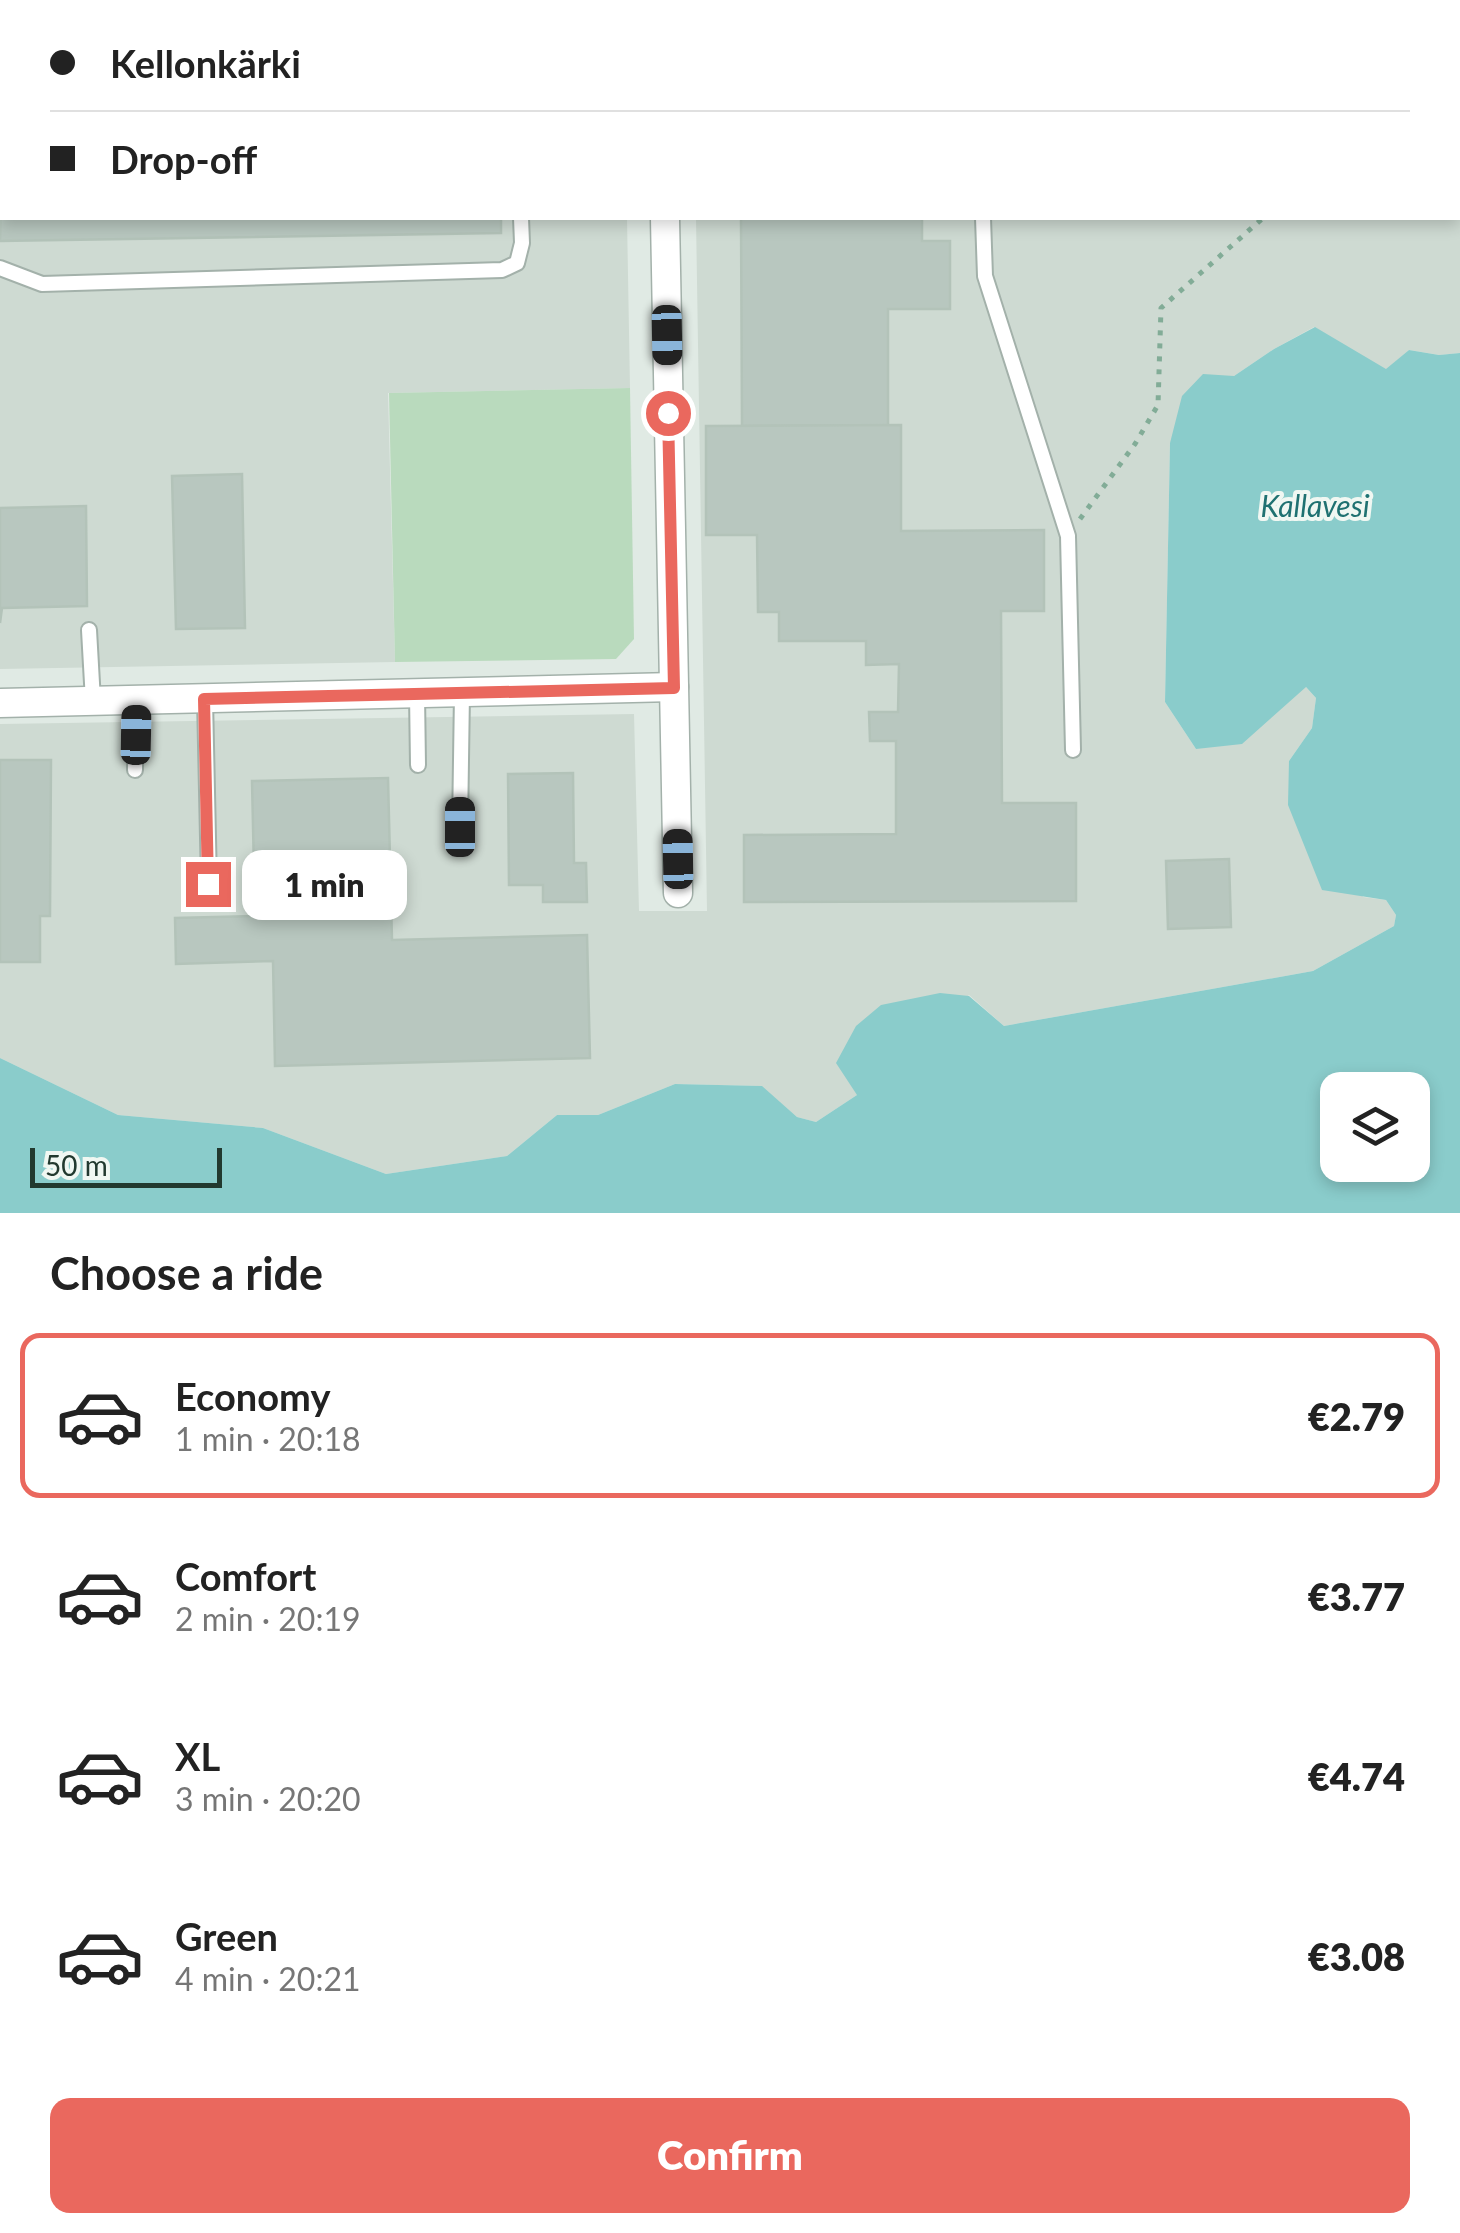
<!DOCTYPE html>
<html lang="en">
<head>
<meta charset="utf-8">
<style>
  body { margin:0; font-family:Lato,sans-serif; background:#f6f6f6; color:#222; height:100vh; display:flex; flex-direction:column; font-size:38px; white-space:nowrap }
  * { box-sizing:border-box; margin:0 }
  p { font-size:32px; color:#767676 }
  .icon { flex:none; width:55px; height:55px; fill:none; stroke:currentColor; stroke-width:2; stroke-linecap:round; stroke-linejoin:round }
  .map { position:relative; height:1213px; overflow:hidden }
  .details { display:flex; flex-direction:column; background:#fff; flex:1 }
  .details>* { flex:none }
  .banner { position:absolute; left:0px; top:0px; width:1460px; height:220px; box-shadow:0 5px 15px #0003; display:grid; align-content:center; height:220px; padding:0 50px; background:#fff }
  .fabs { position:absolute; left:1320px; top:1072px; display:grid; gap:20px }
  .fabs a { display:grid; place-items:center; width:110px; height:110px; border-radius:20px; background:#fff; box-shadow:0 5px 15px #0003; font-size:50px }
  .scale { position:absolute; left:30px; bottom:25px; width:192px; box-sizing:border-box; padding-left:10px; border:5px solid #22392f; border-top:0; font-size:28px; line-height:35px; white-space:nowrap; color:#22392f; -webkit-text-stroke:8px #f0f7f2; paint-order:stroke }
  .end { position:absolute; width:45px; height:45px; margin:-22px; border:12px solid #ea685e; background:#fff; box-shadow:0 0 0 5px #fff }
  .from { border-radius:50% }
  .bubble { position:absolute; height:70px; border-radius:20px; background:#fff; box-shadow:0 5px 15px #0003; font-size:32px; font-weight:800; line-height:70px; text-align:center }
  .car { position:absolute; width:30px; height:60px; margin:-30px -15px; border-radius:12px; box-shadow:0 0 8px 2px #0007; background:linear-gradient(#222 24%,#8ab4d8 0 40%,#222 0 76%,#8ab4d8 0 86%,#222 0) }
  .banner b { display:flex; align-items:center; gap:35px; height:95px; font-size:38px }
  .banner b+b { border-top:2px solid #e0e0e0 }
  .banner i { width:25px; height:25px; background:#222 }
  ul { padding:0; list-style:none }
  li { display:flex; align-items:center; gap:30px; height:165px; margin:0 20px 15px; padding:0 30px; border:5px solid transparent; border-radius:20px }
  li div { flex:1 }
  li b { display:block; font-size:38px }
  li em { font-style:normal; font-weight:800 }
  li.on { border-color:#ea685e }
  li>.icon { width:90px; height:90px; stroke-width:1.5 }
  h2 { padding:0 50px; font-size:45px; line-height:120px }
  .primary-button { display:flex; gap:20px; margin-top:auto; padding:20px 50px }
  .primary-button a { flex:1; height:115px; border-radius:20px; background:#ea685e; color:#fff; font-size:40px; font-weight:800; line-height:115px; text-align:center }
  .map>svg:first-child { display:block }
  .built { fill:#cedad2 }
  .green { fill:#b9dabd }
  .water { fill:#8acccb; fill-rule:evenodd }
  .building { fill:#b8c7bf; stroke:#b3c3b9; stroke-width:2.5 }
  .lines { fill:none; stroke-linecap:round; stroke-linejoin:round }
  .lane-casing { stroke:#a3b1aa; stroke-width:18 }
  .street-casing { stroke:#a3b1aa; stroke-width:31 }
  .path { stroke:#82ac97; stroke-width:5; stroke-dasharray:5 8; stroke-linecap:butt }
  .lane { stroke:#fff; stroke-width:14 }
  .street { stroke:#fff; stroke-width:28 }
  .route { stroke:#ea685e; stroke-width:12 }
  .labels { text-anchor:middle; dominant-baseline:central; stroke-width:8; stroke-linejoin:round; paint-order:stroke }
  .water-label { font-size:30px; font-style:italic; fill:#1f7171; stroke:#f0f7f2 }
</style>
</head>
<body>
<div class="map">
<svg width="1460" height="1213" viewBox="0 0 1460 1213">
  <rect width="100%" height="100%" fill="#e0eae4"/>
  <!-- built -->
  <g class="built">
    <polygon points="0,0 623,0 2,2 2,218 627,218 630,388 388,393 395,662 0,669"/>
    <polygon points="693,0 1460,0 1460,353 1439,355 1409,350 1386,370 1314,327 1274,349 1234,376 1170,443 1165,702 1196,749 1305,686 1316,698 1312,728 1289,761 1363,897 1386,900 1396,915 1394,926 1313,971 1004,1026 969,995 857,1095 816,1122 797,1117 761,1086 675,1084 598,1115 557,1115 507,1156 386,1174 263,1128 118,1115 0,1058 0,724 634,714 639,911 707,911 696,218 1458,218 1458,2"/>
  </g>
  <!-- green -->
  <polygon class="green" points="630,388 634,639 616,659 395,662 389,393"/>
  <!-- water -->
  <path class="water" d="M1315,327L1386,369L1409,350L1439,355L1460,353V1213H0V1058L118,1115L263,1128L386,1174L507,1156L557,1115H598L675,1084L762,1086L797,1117L816,1122L857,1095L836,1063L856,1026L881,1005L940,993L969,996L1004,1026L1313,971L1394,926L1396,915L1386,900L1322,890L1288,805L1289,761L1312,728L1316,698L1306,687L1242,744L1196,749L1165,702L1170,443L1182,396L1203,374L1234,376L1274,349ZM1338,1090H1412V1165H1338Z"/>
  <!-- building -->
  <g class="building">
    <polygon points="2,155 2,218 501,218 501,233 0,241"/>
    <polygon points="741,218 922,218 922,241 950,241 950,309 888,309 888,425 742,426"/>
    <polygon points="901,425 901,531 1044,530 1044,611 1001,611 1002,803 1076,803 1076,901 744,902 744,835 896,834 896,741 870,741 869,712 898,712 899,664 866,665 866,641 779,641 779,612 758,612 757,535 706,535 706,426"/>
    <polygon points="242,474 245,628 176,629 172,476"/>
    <polygon points="86,506 87,606 2,608 0,623 0,508"/>
    <polygon points="0,760 51,760 50,916 40,916 40,962 0,962"/>
    <polygon points="573,773 574,863 586,863 587,902 543,902 543,885 509,885 508,774"/>
    <polygon points="388,778 392,940 587,935 590,1058 275,1066 273,961 176,964 175,918 255,916 252,781"/>
    <polygon points="1229,859 1231,927 1168,929 1166,861"/>
  </g>
  <g class="lines">
    <!-- lane casing -->
    <g class="lane-casing">
      <g id="lane">
        <polyline points="711,0 711,2"/>
        <polyline points="869,0 869,2"/>
        <polyline points="974,0 974,2"/>
        <polyline points="438,2 438,0"/>
        <polyline points="0,111 2,109"/>
        <polyline points="983,218 985,276 1068,536 1073,750"/>
        <polyline points="0,268 42,284 502,270 517,263 522,243 521,218"/>
        <polyline points="89,630 93,701"/>
        <polyline points="417,694 418,765"/>
        <polyline points="205,699 209,884"/>
        <polyline points="135,770 136,700"/>
        <polyline points="460,827 462,693"/>
      </g>
    </g>
    <!-- street casing -->
    <g class="street-casing">
      <g id="street">
        <polyline points="660,0 660,2"/>
        <polyline points="665,218 678,893"/>
        <polyline points="0,703 674,687"/>
      </g>
    </g>
    <!-- path -->
    <g class="path">
      <polyline points="1312,2 1312,0"/>
      <polyline points="1080,519 1135,444 1158,405 1161,308 1263,218"/>
    </g>
    <!-- lane -->
    <use href="#lane" class="lane"/>
    <!-- street -->
    <use href="#street" class="street"/>
  </g>
  <g class="lines">
    <!-- route -->
    <polyline class="route" points="208,884 204,699 674,688 668,413"/>
  </g>
  <g class="labels">
    <!-- water labels -->
    <g class="water-label">
      <text x="1315" y="505">Kallavesi</text>
    </g>
  </g>
</svg>
<div class="fabs">
<a><svg class="icon" aria-label="layers" viewBox="0 0 24 24"><path d="M12 4l9 5-9 5-9-5zM3 14l9 5 9-5"/></svg></a>
</div>
<div class="scale">50 m</div>
<i class="end from" style="left:668px;top:413px"></i>
<i class="end" style="left:208px;top:884px"></i>
<div class="bubble" style="left:242px;top:850px;width:165px">1 min</div>
<i class="car" style="left:667px;top:335px;rotate:179deg"></i>
<i class="car" style="left:136px;top:735px;rotate:1deg"></i>
<i class="car" style="left:460px;top:827px;rotate:0deg"></i>
<i class="car" style="left:678px;top:859px;rotate:359deg"></i>
<div class="banner">
<b><i class="from"></i>Kellonkärki</b>
<b><i></i>Drop-off</b>
</div>
</div>
<section class="details">
<h2>Choose a ride</h2>
<ul>
<li class="on"><svg class="icon" aria-label="car" viewBox="0 0 24 24"><path d="M5 17H2v-5l4-1 3-4h7l3 4 3 1v5h-3M9 17h6M6 11h13"/><circle cx="7" cy="17" r="2"/><circle cx="17" cy="17" r="2"/></svg><div><b>Economy</b><p>1 min · 20:18</p></div><em>€2.79</em></li>
<li><svg class="icon" aria-label="car" viewBox="0 0 24 24"><path d="M5 17H2v-5l4-1 3-4h7l3 4 3 1v5h-3M9 17h6M6 11h13"/><circle cx="7" cy="17" r="2"/><circle cx="17" cy="17" r="2"/></svg><div><b>Comfort</b><p>2 min · 20:19</p></div><em>€3.77</em></li>
<li><svg class="icon" aria-label="car" viewBox="0 0 24 24"><path d="M5 17H2v-5l4-1 3-4h7l3 4 3 1v5h-3M9 17h6M6 11h13"/><circle cx="7" cy="17" r="2"/><circle cx="17" cy="17" r="2"/></svg><div><b>XL</b><p>3 min · 20:20</p></div><em>€4.74</em></li>
<li><svg class="icon" aria-label="car" viewBox="0 0 24 24"><path d="M5 17H2v-5l4-1 3-4h7l3 4 3 1v5h-3M9 17h6M6 11h13"/><circle cx="7" cy="17" r="2"/><circle cx="17" cy="17" r="2"/></svg><div><b>Green</b><p>4 min · 20:21</p></div><em>€3.08</em></li>
</ul>
<div class="primary-button"><a>Confirm</a></div>
</section>
</body>
</html>
